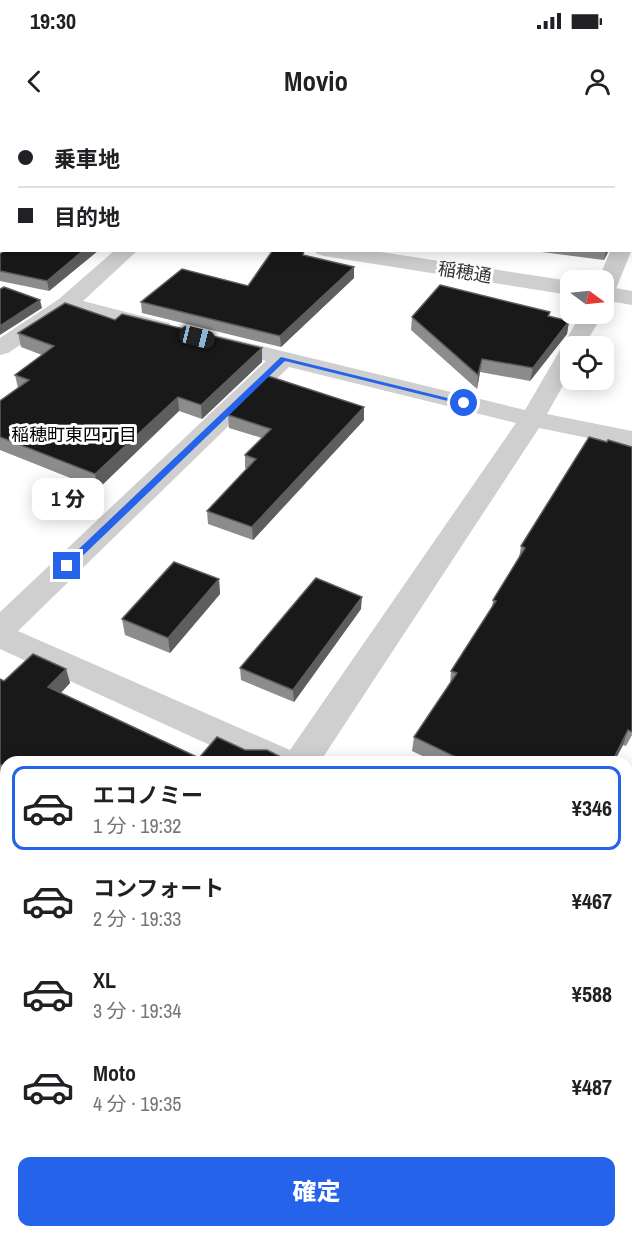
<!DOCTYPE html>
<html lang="ja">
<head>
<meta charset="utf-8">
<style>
  body { margin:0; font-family:"Archivo Narrow","Noto Sans JP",sans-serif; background:#f2f2f2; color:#202124; height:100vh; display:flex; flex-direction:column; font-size:22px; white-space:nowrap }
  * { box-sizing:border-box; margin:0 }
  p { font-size:20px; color:#757577 }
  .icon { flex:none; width:33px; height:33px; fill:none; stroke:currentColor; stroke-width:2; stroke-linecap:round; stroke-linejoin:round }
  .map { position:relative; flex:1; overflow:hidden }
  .sheet { position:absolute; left:0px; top:636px; width:633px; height:482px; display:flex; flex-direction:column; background:#fff; border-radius:18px 18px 0 0; box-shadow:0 3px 15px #0003 }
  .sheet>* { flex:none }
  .guide { position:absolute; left:0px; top:0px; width:633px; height:132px; box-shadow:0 3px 15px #0003; display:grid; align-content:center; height:132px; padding:0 18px; background:#fff }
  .needle { width:39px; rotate:105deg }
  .tools { position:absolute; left:560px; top:150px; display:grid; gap:12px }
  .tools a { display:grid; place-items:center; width:54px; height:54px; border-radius:12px; background:#fff; box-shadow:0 3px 15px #0003; font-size:30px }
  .end { position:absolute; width:27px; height:27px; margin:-14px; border:8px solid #2563eb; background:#fff; box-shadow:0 0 0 3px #fff }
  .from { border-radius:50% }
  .bubble { position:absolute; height:42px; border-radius:12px; background:#fff; box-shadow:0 3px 15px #0003; font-size:20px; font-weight:800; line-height:42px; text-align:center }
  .car { position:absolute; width:18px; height:36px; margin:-18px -9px; border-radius:8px; box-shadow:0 0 4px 2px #0007; background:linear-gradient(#222 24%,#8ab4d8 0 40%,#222 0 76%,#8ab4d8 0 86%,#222 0) }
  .guide b { display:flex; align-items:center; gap:21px; height:57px; font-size:22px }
  .guide b+b { border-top:2px solid #e0e0e0 }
  .guide i { width:15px; height:15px; background:#202124 }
  ul { padding:10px 0 0; list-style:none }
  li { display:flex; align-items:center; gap:18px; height:84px; margin:0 12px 9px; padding:0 6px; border:3px solid transparent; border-radius:12px }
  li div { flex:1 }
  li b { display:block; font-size:22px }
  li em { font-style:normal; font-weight:800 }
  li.selected { border-color:#2563eb }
  li>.icon { width:54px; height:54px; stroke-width:1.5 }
  .action { display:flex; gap:12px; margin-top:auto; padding:12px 18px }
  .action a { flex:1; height:69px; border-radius:12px; background:#2563eb; color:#fff; font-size:24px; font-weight:800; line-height:69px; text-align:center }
  .status { display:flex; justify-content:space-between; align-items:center; height:42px; padding:0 30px; background:#fff; direction:ltr }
  .status svg { height:16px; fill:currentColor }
  header { display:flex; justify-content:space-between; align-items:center; height:78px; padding:0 18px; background:#fff; font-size:27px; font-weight:800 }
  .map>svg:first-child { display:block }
  .green { fill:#e4ebdf }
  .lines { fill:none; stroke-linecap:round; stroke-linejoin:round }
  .path { stroke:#ccc; stroke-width:4.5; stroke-dasharray:4 4; stroke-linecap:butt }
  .minor { fill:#cfcfcf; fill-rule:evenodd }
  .tertiary { fill:#cfcfcf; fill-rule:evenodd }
  .wall { fill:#8c8c8c }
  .shaded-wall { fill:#5e5e5e }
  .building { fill:#191919; stroke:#5e5e5e; stroke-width:1.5 }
  .route { fill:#2563eb }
  .labels { text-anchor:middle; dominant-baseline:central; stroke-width:6; stroke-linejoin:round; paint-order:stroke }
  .far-street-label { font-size:18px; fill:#323232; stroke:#fff }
  .far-neighbourhood-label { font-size:18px; fill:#000; stroke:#fff }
</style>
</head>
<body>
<div class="status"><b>19:30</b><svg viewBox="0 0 49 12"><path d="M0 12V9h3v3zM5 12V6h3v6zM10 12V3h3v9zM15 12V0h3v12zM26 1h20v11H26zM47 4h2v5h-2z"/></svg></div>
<header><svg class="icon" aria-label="back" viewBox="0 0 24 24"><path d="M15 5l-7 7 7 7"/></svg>Movio<svg class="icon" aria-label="person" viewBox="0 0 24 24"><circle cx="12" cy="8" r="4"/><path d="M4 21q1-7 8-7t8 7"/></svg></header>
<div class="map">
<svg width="632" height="1117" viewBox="0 0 632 1117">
  <rect width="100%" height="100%" fill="#fff"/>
  <!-- green -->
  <polygon class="green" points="0,834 6,838 6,1112 64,1112 60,1117 0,1117"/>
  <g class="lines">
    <!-- path -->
    <g class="path">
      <polyline points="0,765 6,768"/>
      <polyline points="627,1105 632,1108"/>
    </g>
    <!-- minor -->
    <g class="minor">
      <polygon points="0,0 10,0 2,2 0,6"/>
      <polygon points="632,129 614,174 611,179 603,181 603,160 598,160 611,130"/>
      <polygon points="115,130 138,130 83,181 169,203 173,208 169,213 161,215 70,192 8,233 0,235 0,218 59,179"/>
      <path d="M581,194H603L584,226H570V253L547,294L632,311V327L539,308L320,642H247L0,529V492L266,241L212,228L208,223L212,218L220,216L525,290ZM289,247L516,303L290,630L18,511Z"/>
      <polygon points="632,715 632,759 627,760 627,717"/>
      <polygon points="627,780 632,782 632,818 627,816"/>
      <polygon points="0,815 6,818 6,857 0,855"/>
      <polygon points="38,1112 88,1112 86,1117 36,1117"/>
      <polygon points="454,1112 509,1112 511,1117 456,1117"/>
    </g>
    <!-- tertiary -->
    <g class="tertiary">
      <polygon points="39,0 57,0 38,2"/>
      <polygon points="0,41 2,41 0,53"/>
      <rect x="0" y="76" width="2" height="12"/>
      <polygon points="314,130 368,130 570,161 570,175 324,136 317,134"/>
      <polygon points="603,166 632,171 632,185 603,180"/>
    </g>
  </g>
  <!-- wall -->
  <g class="wall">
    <polygon points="99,130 49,171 0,161 0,134"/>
    <polygon points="526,130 609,130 604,140"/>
    <polygon points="305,135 354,147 354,158 281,227 142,193 141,182 248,166"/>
    <polygon points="550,192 549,196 569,201 567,214 530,261 480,252 477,269 411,210 412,197"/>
    <polygon points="115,200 262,242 202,299 179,291 98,369 0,330 0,281 18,268 15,255 42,235 21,227 18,213"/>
    <polygon points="364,287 364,300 253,420 208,404 207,391 247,349 245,348 245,335 262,318 229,308 228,295"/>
    <polygon points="589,317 632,615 626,626 623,625 614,642 435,642 412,631 414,617 450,564 451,551 492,488 493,480 519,438 521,426"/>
    <polygon points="219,459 220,474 170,533 125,515 122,499"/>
    <polygon points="361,489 294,582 241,560 240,548"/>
    <polygon points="66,549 70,563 61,573 199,638 245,630 291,642 6,642 6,658 0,655 0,559 4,561"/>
    <polygon points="627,845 632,848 632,910 627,907"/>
    <polygon points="198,1112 313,1112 310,1117 202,1117 200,1115"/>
  </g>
  <!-- shaded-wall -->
  <g class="shaded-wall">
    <polygon points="247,0 259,0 257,2 246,2"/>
    <polygon points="84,130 99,130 49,171 47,161"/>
    <polygon points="606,130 609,130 604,140"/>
    <polygon points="354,147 354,158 281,227 280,216"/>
    <polygon points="40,180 42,188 0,215 0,206"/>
    <polygon points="569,201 567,214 530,261 533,248"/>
    <polygon points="262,228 262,242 202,299 201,285"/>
    <polygon points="482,239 480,252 477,269 478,255"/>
    <polygon points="178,277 179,291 98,369 95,354"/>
    <polygon points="364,287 364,300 253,420 252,407"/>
    <polygon points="219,459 220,474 170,533 168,518"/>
    <polygon points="362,477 361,489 294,582 293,570"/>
    <polygon points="66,549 70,563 52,582 48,567"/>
    <polygon points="628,610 623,625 614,642 612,642"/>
    <polygon points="308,1112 313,1112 310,1117 305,1117"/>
  </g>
  <!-- building -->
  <g class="building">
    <polygon points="117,0 247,0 246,2 115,2"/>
    <polygon points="311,0 620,0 620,2 309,2"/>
    <polygon points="5,130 84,130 47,161 0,151 0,134"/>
    <polygon points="273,130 304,130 303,135 354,147 280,216 141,182 182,149 248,166"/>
    <polygon points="440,165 550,192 548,196 569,201 533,248 482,239 478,255 412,197"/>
    <polygon points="4,167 40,180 0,206 0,169"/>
    <polygon points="65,183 115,200 122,194 262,228 201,285 178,277 95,354 0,317 0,281 29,260 15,255 54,226 18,213"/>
    <polygon points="268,256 364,287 252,407 207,391 256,339 245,335 271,309 228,295"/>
    <polygon points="589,317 607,322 608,320 632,327 632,612 628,610 612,642 461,642 462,640 414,617 457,553 451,551 496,481 493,480 525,428 521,426"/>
    <polygon points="174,442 219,459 168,518 122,499"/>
    <polygon points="316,458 362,477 293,570 240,548"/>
    <polygon points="33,534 66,549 48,567 199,638 217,617 245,630 267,630 291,642 6,642 6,647 0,644 0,559 4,561"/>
    <polygon points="627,845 632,848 632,894 627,891"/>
    <polygon points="205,1112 308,1112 305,1117 213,1117"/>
  </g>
  <!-- route -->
  <polygon class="route" points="281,237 468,283 464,285 285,241 70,448 63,448 63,444"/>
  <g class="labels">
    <!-- far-street labels -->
    <g class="far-street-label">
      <text transform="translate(465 152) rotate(9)">稲穂通</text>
    </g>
    <!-- far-neighbourhood labels -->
    <g class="far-neighbourhood-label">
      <text x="74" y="314">稲穂町東四丁目</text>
    </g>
  </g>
</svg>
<div class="tools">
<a><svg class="needle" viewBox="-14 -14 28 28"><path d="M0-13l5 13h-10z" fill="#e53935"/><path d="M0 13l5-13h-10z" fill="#757577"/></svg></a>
<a><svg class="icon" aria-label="locate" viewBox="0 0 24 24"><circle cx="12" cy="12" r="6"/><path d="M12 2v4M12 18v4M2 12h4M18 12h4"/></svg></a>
</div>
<i class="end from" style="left:464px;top:283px"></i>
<i class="end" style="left:67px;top:446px"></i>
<div class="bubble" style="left:32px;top:358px;width:72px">1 分</div>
<i class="car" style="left:197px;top:217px;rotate:104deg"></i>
<div class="guide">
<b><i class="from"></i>乗車地</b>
<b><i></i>目的地</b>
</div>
<section class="sheet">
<ul>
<li class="selected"><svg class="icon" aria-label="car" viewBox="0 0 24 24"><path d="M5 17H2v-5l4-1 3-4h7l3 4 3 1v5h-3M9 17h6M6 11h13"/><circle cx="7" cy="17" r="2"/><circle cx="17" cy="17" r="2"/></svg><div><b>エコノミー</b><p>1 分 · 19:32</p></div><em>¥346</em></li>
<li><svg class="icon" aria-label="car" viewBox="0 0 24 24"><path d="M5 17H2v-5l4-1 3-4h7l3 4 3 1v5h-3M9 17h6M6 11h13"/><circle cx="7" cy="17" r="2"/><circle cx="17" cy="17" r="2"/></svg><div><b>コンフォート</b><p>2 分 · 19:33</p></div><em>¥467</em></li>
<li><svg class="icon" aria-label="car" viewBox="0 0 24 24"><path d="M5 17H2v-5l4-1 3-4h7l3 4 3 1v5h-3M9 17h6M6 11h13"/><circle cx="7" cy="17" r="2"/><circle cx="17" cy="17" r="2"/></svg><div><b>XL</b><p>3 分 · 19:34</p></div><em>¥588</em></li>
<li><svg class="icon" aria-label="car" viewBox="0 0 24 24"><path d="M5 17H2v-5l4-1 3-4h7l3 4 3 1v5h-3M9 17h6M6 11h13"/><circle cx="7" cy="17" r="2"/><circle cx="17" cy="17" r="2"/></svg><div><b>Moto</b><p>4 分 · 19:35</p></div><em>¥487</em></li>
</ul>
<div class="action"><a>確定</a></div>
</section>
</div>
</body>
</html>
